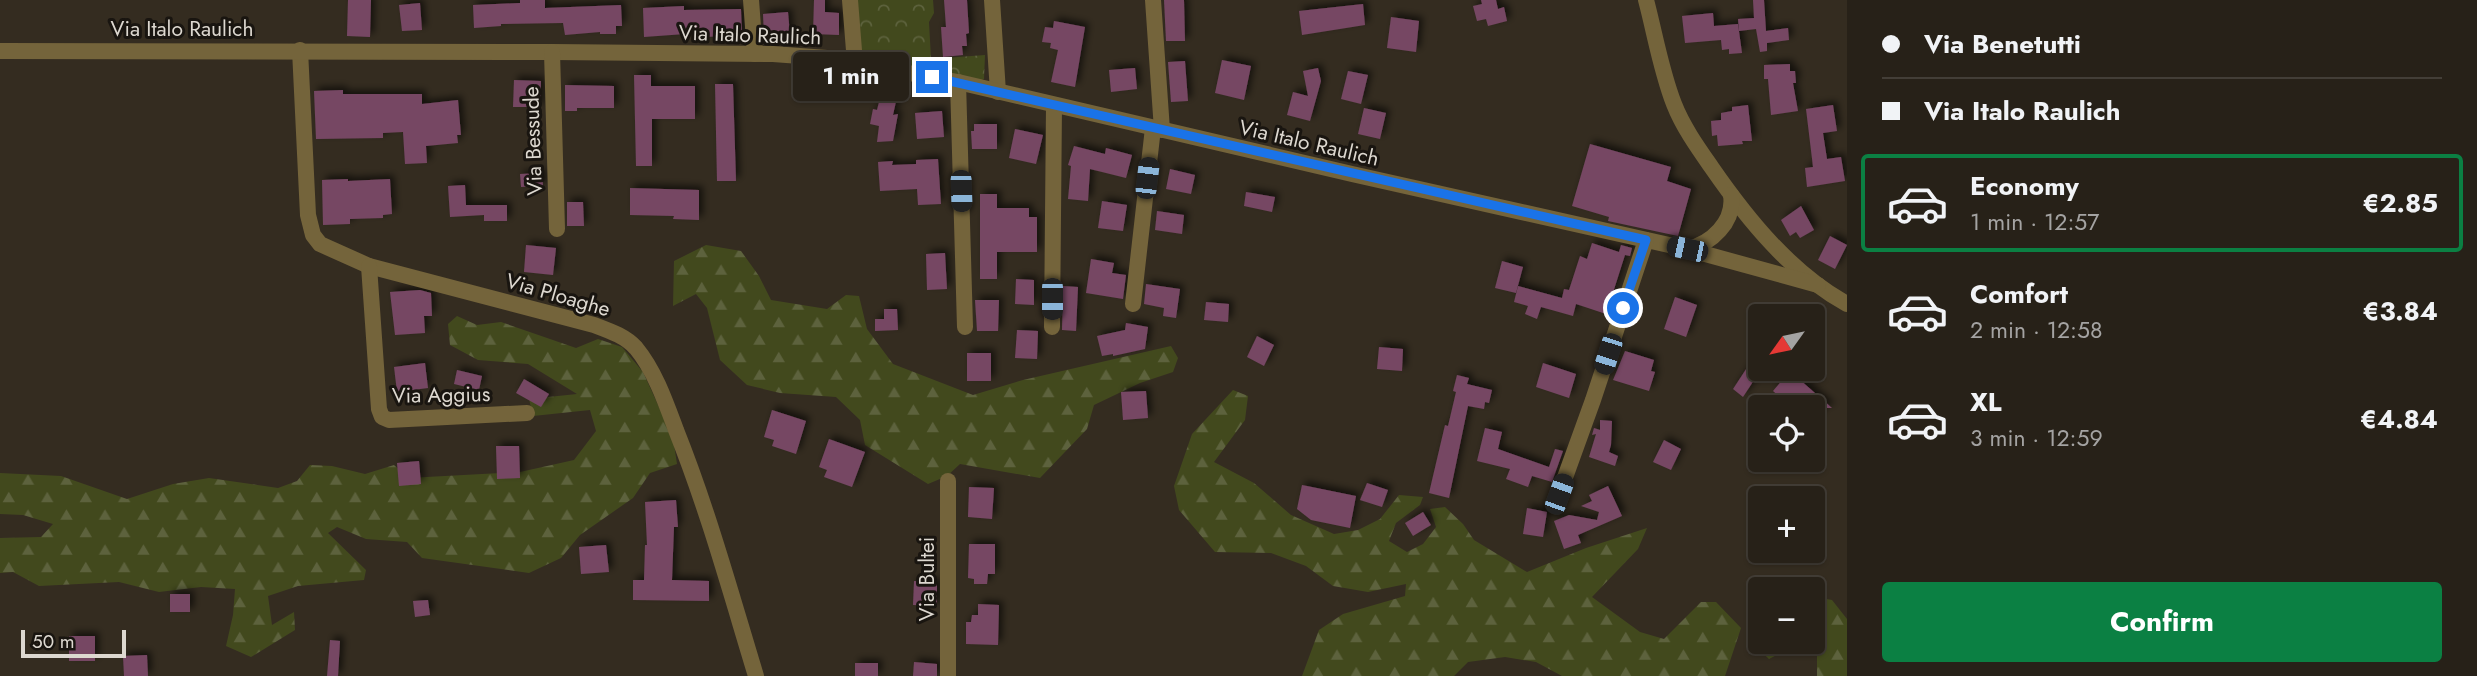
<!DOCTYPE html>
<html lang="en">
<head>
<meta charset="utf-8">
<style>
  body { margin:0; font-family:Jost,sans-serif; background:#332e25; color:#f1f3f6; height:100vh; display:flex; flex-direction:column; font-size:26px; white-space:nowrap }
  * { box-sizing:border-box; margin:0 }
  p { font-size:23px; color:#a4a3a2 }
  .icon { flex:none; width:38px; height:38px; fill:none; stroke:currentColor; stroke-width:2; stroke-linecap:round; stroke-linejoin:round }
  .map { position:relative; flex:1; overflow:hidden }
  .panel { display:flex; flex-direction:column; background:#272118; width:630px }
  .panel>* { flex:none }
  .banner { display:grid; align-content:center; height:154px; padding:0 35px; background:#272118 }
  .needle { width:46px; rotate:237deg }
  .fabs { position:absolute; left:1748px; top:304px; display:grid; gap:14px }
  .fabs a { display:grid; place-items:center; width:77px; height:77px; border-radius:7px; background:#272118; box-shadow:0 2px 5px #0004,0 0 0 2px #433e37; font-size:35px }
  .scale { position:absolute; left:21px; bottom:18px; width:105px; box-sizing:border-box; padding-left:7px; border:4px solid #ddd8d0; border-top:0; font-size:19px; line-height:24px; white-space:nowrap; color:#ddd8d0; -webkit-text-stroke:5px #191510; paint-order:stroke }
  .end { position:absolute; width:32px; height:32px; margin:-16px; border:9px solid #1a73e8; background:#fff; box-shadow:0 0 0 4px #fff }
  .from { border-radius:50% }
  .bubble { position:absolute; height:49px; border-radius:7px; background:#272118; box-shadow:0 2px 5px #0004,0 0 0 2px #433e37; font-size:23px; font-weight:700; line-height:49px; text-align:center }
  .car { position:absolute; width:21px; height:42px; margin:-21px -10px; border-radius:9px; box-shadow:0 0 5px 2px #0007; background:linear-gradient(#222 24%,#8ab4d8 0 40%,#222 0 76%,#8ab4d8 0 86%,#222 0) }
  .banner b { display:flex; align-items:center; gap:24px; height:66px; font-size:26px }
  .banner b+b { border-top:2px solid #433e37 }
  .banner i { width:18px; height:18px; background:#f1f3f6 }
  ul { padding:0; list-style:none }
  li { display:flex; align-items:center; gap:21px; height:98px; margin:0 14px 10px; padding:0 21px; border:4px solid transparent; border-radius:7px }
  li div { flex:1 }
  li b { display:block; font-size:26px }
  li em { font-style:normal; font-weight:700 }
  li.selected { border-color:#0b8043 }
  li>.icon { width:63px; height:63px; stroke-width:1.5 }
  .primary-button { display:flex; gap:14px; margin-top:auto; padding:14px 35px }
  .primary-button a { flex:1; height:80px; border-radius:7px; background:#0b8043; color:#fff; font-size:28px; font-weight:700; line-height:80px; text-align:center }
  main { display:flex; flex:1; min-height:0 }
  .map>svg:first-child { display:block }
  .forest { fill:url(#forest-firs) }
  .park { fill:url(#park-crowns) }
  .building { fill:#764764; filter:url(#shadow) }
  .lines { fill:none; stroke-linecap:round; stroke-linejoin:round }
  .minor { stroke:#74643b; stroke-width:16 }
  .route { stroke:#1a73e8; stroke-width:9 }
  .labels { text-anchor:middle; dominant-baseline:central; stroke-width:6; stroke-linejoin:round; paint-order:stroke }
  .street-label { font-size:21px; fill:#ddd8d0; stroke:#191510 }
</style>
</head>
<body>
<main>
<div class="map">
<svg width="1847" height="676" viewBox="0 0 1847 676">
  <defs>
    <pattern id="forest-firs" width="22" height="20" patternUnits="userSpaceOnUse" patternTransform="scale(1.75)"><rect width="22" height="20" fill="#42491d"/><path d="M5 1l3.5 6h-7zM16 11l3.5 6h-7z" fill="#5d623d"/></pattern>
    <pattern id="park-crowns" width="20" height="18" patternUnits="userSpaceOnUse" patternTransform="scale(1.75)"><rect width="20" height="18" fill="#42491d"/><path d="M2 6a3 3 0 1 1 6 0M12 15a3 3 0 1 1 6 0" fill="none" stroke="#5d623d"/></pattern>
    <filter id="shadow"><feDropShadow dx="4" dy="-4" stdDeviation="3.5" flood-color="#0009"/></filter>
  </defs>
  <rect width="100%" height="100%" fill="#342c20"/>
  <!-- forest -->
  <g class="forest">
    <polygon points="706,245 741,251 759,276 771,300 827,309 846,295 859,296 867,329 893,364 973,395 1023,380 1171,346 1178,358 1173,372 1140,383 1094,405 1087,429 1040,478 960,464 947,476 928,484 865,445 860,420 836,397 780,393 747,385 720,360 707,308 696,294 673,306 674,261"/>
    <polygon points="457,316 477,325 501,322 576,348 598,339 622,347 643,372 673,438 677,464 650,473 633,498 580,535 561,558 529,573 422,558 407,542 366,539 337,527 328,533 366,570 364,580 298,586 268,596 272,625 294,612 295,630 251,657 226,646 233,615 235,589 201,587 159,592 119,582 39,586 13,572 0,573 0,538 41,537 53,524 23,515 0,514 0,473 61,476 127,499 173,484 209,478 278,488 297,481 310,465 332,466 365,474 394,465 408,478 520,472 574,460 596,431 590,410 533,416 529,399 577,394 528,364 478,360 450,345 448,324"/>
    <polygon points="1233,390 1248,396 1245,420 1214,462 1254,483 1291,515 1334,534 1358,530 1380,519 1399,495 1423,497 1420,505 1396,523 1389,541 1407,552 1423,544 1436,527 1430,509 1445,507 1463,524 1474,540 1527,572 1586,548 1647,528 1638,549 1592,597 1640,632 1664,639 1701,602 1716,602 1741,628 1725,676 1562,676 1536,662 1505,657 1468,662 1454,676 1302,676 1319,630 1343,614 1405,596 1406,584 1368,592 1333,586 1306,566 1271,553 1215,552 1179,510 1174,486 1192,434"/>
    <polygon points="1821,598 1832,600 1847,619 1847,676 1817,676 1817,647 1802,642 1813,642 1813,600"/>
    <polygon points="1760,613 1760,642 1801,642 1769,659 1751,642 1751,624"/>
  </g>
  <!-- park -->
  <polygon class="park" points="854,0 933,0 934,13 929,22 931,59 985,55 984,79 979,81 858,58"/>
  <!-- building -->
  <g class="building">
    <polygon points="348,0 371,0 370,37 347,36"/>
    <polygon points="520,0 545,0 545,8 621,5 622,26 616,26 616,34 600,34 600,32 565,35 563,23 501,24 501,26 474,28 473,5 520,3"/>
    <polygon points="814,0 825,0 825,12 839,13 839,35 813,34"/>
    <polygon points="944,0 967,0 969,33 966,34 967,46 962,46 963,55 943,57 941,27 946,27"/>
    <polygon points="1164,0 1184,0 1185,41 1166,41"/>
    <polygon points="1481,0 1496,0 1498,9 1504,7 1507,21 1488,26 1486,19 1477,21 1473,6 1482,4"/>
    <polygon points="1753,0 1764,0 1766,31 1788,28 1789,40 1767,43 1767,51 1760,52 1756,29 1739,31 1738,19 1754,18"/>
    <polygon points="420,3 422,30 402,31 399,5"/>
    <polygon points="1363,4 1365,25 1302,35 1299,11"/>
    <polygon points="684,6 684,10 741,9 742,36 699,37 699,33 644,37 643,8"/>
    <polygon points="788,12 790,35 764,37 763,14"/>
    <polygon points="1713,13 1714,26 1738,24 1742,53 1729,54 1729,49 1722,50 1721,40 1685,43 1682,16"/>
    <polygon points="1391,17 1419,21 1416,52 1387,48"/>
    <polygon points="1054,21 1085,27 1075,87 1051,82 1058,50 1050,48 1051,43 1042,42 1045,27 1053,28"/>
    <polygon points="1222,60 1251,66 1244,100 1215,93"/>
    <polygon points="1185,61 1188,101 1171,102 1168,62"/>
    <polygon points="1790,64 1790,71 1795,71 1796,83 1793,83 1798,111 1771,115 1768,79 1764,79 1764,65"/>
    <polygon points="1135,68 1137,89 1111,92 1109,70"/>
    <polygon points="1318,68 1321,81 1310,121 1287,115 1293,92 1308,96 1303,71"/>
    <polygon points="1348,71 1368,75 1361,104 1341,99"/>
    <polygon points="634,75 651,75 651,86 695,86 695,119 652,119 652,166 636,166"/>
    <polygon points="514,80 541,81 540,107 513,107"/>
    <polygon points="715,84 733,84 736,181 717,181"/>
    <polygon points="565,85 614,86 614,108 577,108 577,111 565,111"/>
    <polygon points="343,90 343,94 422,94 422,104 458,100 461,135 457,135 458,143 426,146 427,163 405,164 403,132 383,133 383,138 316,139 314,91"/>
    <polygon points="881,94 897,97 893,115 898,114 893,141 877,142 879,126 870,124 873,109 877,110"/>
    <polygon points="1748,105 1752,141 1742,141 1743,144 1718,146 1717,135 1712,136 1711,121 1721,120 1721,113 1732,111 1732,107"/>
    <polygon points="1833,105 1837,131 1823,133 1827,159 1841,157 1845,181 1807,187 1805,168 1813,167 1806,109"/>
    <polygon points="1364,108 1386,113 1380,139 1358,134"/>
    <polygon points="942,111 944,137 917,139 915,113"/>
    <polygon points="974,124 997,124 997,149 972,149 971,131 974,131"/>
    <polygon points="1015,129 1043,135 1036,164 1009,158"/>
    <polygon points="1590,144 1671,167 1667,181 1691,189 1678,236 1608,221 1609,217 1572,206"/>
    <polygon points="1074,146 1105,154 1106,148 1132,155 1126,178 1090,169 1088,201 1068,199 1071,166 1068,165"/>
    <polygon points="938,159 941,204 918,205 917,189 880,191 878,162 893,161 892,165 916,164 916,160"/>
    <polygon points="1170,169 1195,175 1191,194 1166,189"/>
    <polygon points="542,173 543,186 521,187 520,174"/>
    <polygon points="348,179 348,181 390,179 392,214 383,215 383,218 350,219 350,224 323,225 322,180"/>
    <polygon points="465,185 466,205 507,205 507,221 484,221 484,215 450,217 448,186"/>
    <polygon points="630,188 699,190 699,220 673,219 674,216 630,215"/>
    <polygon points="1246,192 1275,197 1272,212 1244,206"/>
    <polygon points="980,194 997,194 997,208 1029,208 1029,217 1037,217 1037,252 997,252 997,279 980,279"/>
    <polygon points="1102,201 1127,205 1123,231 1098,228"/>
    <polygon points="567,202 583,202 584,226 567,226"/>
    <polygon points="1801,206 1814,230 1800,238 1796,232 1790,236 1781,220"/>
    <polygon points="1157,211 1184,215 1182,234 1155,230"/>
    <polygon points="1830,236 1847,245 1835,269 1818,260"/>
    <polygon points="1592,243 1619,252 1621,245 1632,248 1630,256 1625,255 1610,302 1613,303 1609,315 1576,304 1573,316 1541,307 1537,319 1525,314 1528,306 1514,302 1518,286 1562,298 1564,289 1569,290 1580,256 1587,259"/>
    <polygon points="526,245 556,248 553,275 524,272"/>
    <polygon points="945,253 947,289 927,290 926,254"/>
    <polygon points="1091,259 1114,263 1112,273 1126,275 1123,299 1086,293"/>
    <polygon points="1502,261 1523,267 1516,293 1495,288"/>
    <polygon points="1016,279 1034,280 1034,305 1015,304"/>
    <polygon points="1146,284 1180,289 1176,318 1163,316 1164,308 1144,304"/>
    <polygon points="1063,286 1078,287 1076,331 1062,330"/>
    <polygon points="420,290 431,293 432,316 424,316 425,333 395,335 390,292"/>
    <polygon points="1675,297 1697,305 1686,337 1664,329"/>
    <polygon points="975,300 999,300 998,331 977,331"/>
    <polygon points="1206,302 1229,304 1228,322 1204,320"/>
    <polygon points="884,309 897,309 898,330 875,331 875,319 884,319"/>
    <polygon points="1126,323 1148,327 1145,349 1113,356 1113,354 1102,356 1097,336 1125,330"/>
    <polygon points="1017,330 1038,331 1037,359 1015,358"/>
    <polygon points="1257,336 1274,345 1264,366 1247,357"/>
    <polygon points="1379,347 1403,349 1402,371 1377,369"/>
    <polygon points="1625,351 1654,360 1651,371 1655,372 1649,391 1613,380"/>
    <rect x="967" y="353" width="24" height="28"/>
    <polygon points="1754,357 1760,361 1760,371 1743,397 1733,389"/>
    <polygon points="425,363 428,388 397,392 394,367"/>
    <polygon points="1543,363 1576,374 1569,398 1536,387"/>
    <polygon points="457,370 482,376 479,390 454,384"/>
    <polygon points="1790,371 1832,408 1825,408 1813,422 1813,408 1792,408 1773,391"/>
    <polygon points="1457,375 1469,378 1467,384 1492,390 1489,403 1485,402 1484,409 1468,406 1449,498 1429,493 1445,425 1448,426 1456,392 1453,391"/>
    <polygon points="524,379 549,394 541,407 516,393"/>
    <polygon points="1146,391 1148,418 1123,420 1121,392"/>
    <polygon points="772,410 806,421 796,454 772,446 774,440 764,437"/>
    <polygon points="1600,420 1612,421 1611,445 1609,452 1618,456 1615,466 1589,457 1596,434 1592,435 1594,428 1600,430"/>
    <polygon points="1485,428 1502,432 1498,449 1549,467 1555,449 1563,451 1552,482 1532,476 1528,487 1506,479 1510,469 1477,461"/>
    <polygon points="829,439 865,452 852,487 824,477 827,470 819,467"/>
    <polygon points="1664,440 1681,449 1671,470 1653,462"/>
    <polygon points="496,446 519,446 520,478 497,479"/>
    <polygon points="419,461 421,484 399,486 397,463"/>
    <polygon points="1367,483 1388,490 1382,507 1360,500"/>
    <polygon points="1302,485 1356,496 1350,528 1311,520 1297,509"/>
    <polygon points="1608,486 1622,516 1578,535 1581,543 1564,549 1554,521 1569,515 1597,520 1599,512 1581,506 1592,501 1589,495"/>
    <polygon points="969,487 994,488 992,519 968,517"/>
    <polygon points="676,500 678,527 674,527 672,580 709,581 709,601 633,600 633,580 644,580 645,545 647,545 645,502"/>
    <polygon points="1527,508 1547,512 1543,537 1523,534"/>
    <polygon points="1423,512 1431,525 1413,536 1405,523"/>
    <polygon points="969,544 995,544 995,574 988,574 987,584 974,584 974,579 968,578"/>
    <polygon points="606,545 609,572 581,574 579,547"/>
    <polygon points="914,581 937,582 937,606 913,605"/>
    <rect x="170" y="594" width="20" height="18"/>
    <polygon points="428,600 430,615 415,617 413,601"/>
    <polygon points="978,604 999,605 998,645 966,644 966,622 971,622 972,615 978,615"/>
    <rect x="69" y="636" width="26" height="25"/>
    <polygon points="330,640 340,641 338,676 327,676"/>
    <polygon points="147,655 148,676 124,676 123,656"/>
    <polygon points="914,662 937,664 937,676 913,676"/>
    <rect x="855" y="663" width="23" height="13"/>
  </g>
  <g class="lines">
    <!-- minor -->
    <g class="minor">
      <polyline points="751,0 755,54"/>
      <polyline points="850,0 855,63"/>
      <polyline points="992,0 998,92"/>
      <polyline points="1153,0 1162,130"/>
      <path d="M1646,0C1655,34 1661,71 1674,104C1683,127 1698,148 1712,168C1748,220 1791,273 1847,304"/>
      <path d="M300,50L308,215L313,235L320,244L369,266L594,325C610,331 625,336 636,348C655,371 666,403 676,430C708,510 731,594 756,676"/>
      <polyline points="0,51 552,52 773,54 827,58 958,82 1352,174 1687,249 1818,285"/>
      <polyline points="552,52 557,229"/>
      <polyline points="958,82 965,327"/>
      <path d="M1687,249C1711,244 1735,222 1731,195"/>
      <polyline points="369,266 379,409 382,417 389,420 527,413"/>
      <polyline points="1133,304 1153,128"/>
      <polyline points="1052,327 1054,105"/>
      <polyline points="948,481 948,676"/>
      <polyline points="1559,494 1593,400 1646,240"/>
    </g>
  </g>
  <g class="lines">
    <!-- route -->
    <polyline class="route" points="932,77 1646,240 1623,308"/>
  </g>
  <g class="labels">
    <!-- street labels -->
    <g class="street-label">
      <text x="182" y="29">Via Italo Raulich</text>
      <text transform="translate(750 35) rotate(2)">Via Italo Raulich</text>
      <text transform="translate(533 141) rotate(-92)">Via Bessude</text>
      <text transform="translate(1309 143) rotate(13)">Via Italo Raulich</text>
      <text transform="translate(558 295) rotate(16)">Via Ploaghe</text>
      <text transform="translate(441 395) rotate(-1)">Via Aggius</text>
      <text transform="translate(927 579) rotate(-90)">Via Bultei</text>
    </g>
  </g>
</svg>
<div class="fabs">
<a><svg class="needle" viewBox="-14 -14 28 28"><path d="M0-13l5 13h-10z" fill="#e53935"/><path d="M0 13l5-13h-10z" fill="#a4a3a2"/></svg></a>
<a><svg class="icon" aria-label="locate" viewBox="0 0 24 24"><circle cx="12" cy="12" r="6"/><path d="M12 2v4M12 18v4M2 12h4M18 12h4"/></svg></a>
<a>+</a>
<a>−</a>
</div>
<div class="scale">50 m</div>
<i class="end from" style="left:1623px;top:308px"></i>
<i class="end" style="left:932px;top:77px"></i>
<div class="bubble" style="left:793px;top:52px;width:116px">1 min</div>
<i class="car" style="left:1147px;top:178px;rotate:7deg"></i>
<i class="car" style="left:961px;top:191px;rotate:178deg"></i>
<i class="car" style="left:1687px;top:249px;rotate:282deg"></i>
<i class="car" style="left:1052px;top:299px;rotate:180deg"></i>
<i class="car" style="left:1608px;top:354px;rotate:198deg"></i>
<i class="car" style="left:1559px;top:494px;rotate:20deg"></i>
</div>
<section class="panel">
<div class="banner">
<b><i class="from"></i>Via Benetutti</b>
<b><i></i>Via Italo Raulich</b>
</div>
<ul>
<li class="selected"><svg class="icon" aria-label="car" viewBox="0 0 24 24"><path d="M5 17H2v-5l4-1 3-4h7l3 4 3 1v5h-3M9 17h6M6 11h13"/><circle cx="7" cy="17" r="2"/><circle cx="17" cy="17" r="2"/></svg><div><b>Economy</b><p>1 min · 12:57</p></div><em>€2.85</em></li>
<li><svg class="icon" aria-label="car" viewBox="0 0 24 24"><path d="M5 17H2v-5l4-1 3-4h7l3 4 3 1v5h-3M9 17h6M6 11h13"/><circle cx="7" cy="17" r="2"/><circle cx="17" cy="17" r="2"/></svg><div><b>Comfort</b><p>2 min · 12:58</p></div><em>€3.84</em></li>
<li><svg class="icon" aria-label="car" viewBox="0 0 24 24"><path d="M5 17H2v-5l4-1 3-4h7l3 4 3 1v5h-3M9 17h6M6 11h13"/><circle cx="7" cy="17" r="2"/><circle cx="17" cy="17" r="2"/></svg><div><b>XL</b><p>3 min · 12:59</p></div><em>€4.84</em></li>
</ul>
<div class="primary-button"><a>Confirm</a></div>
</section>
</main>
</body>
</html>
